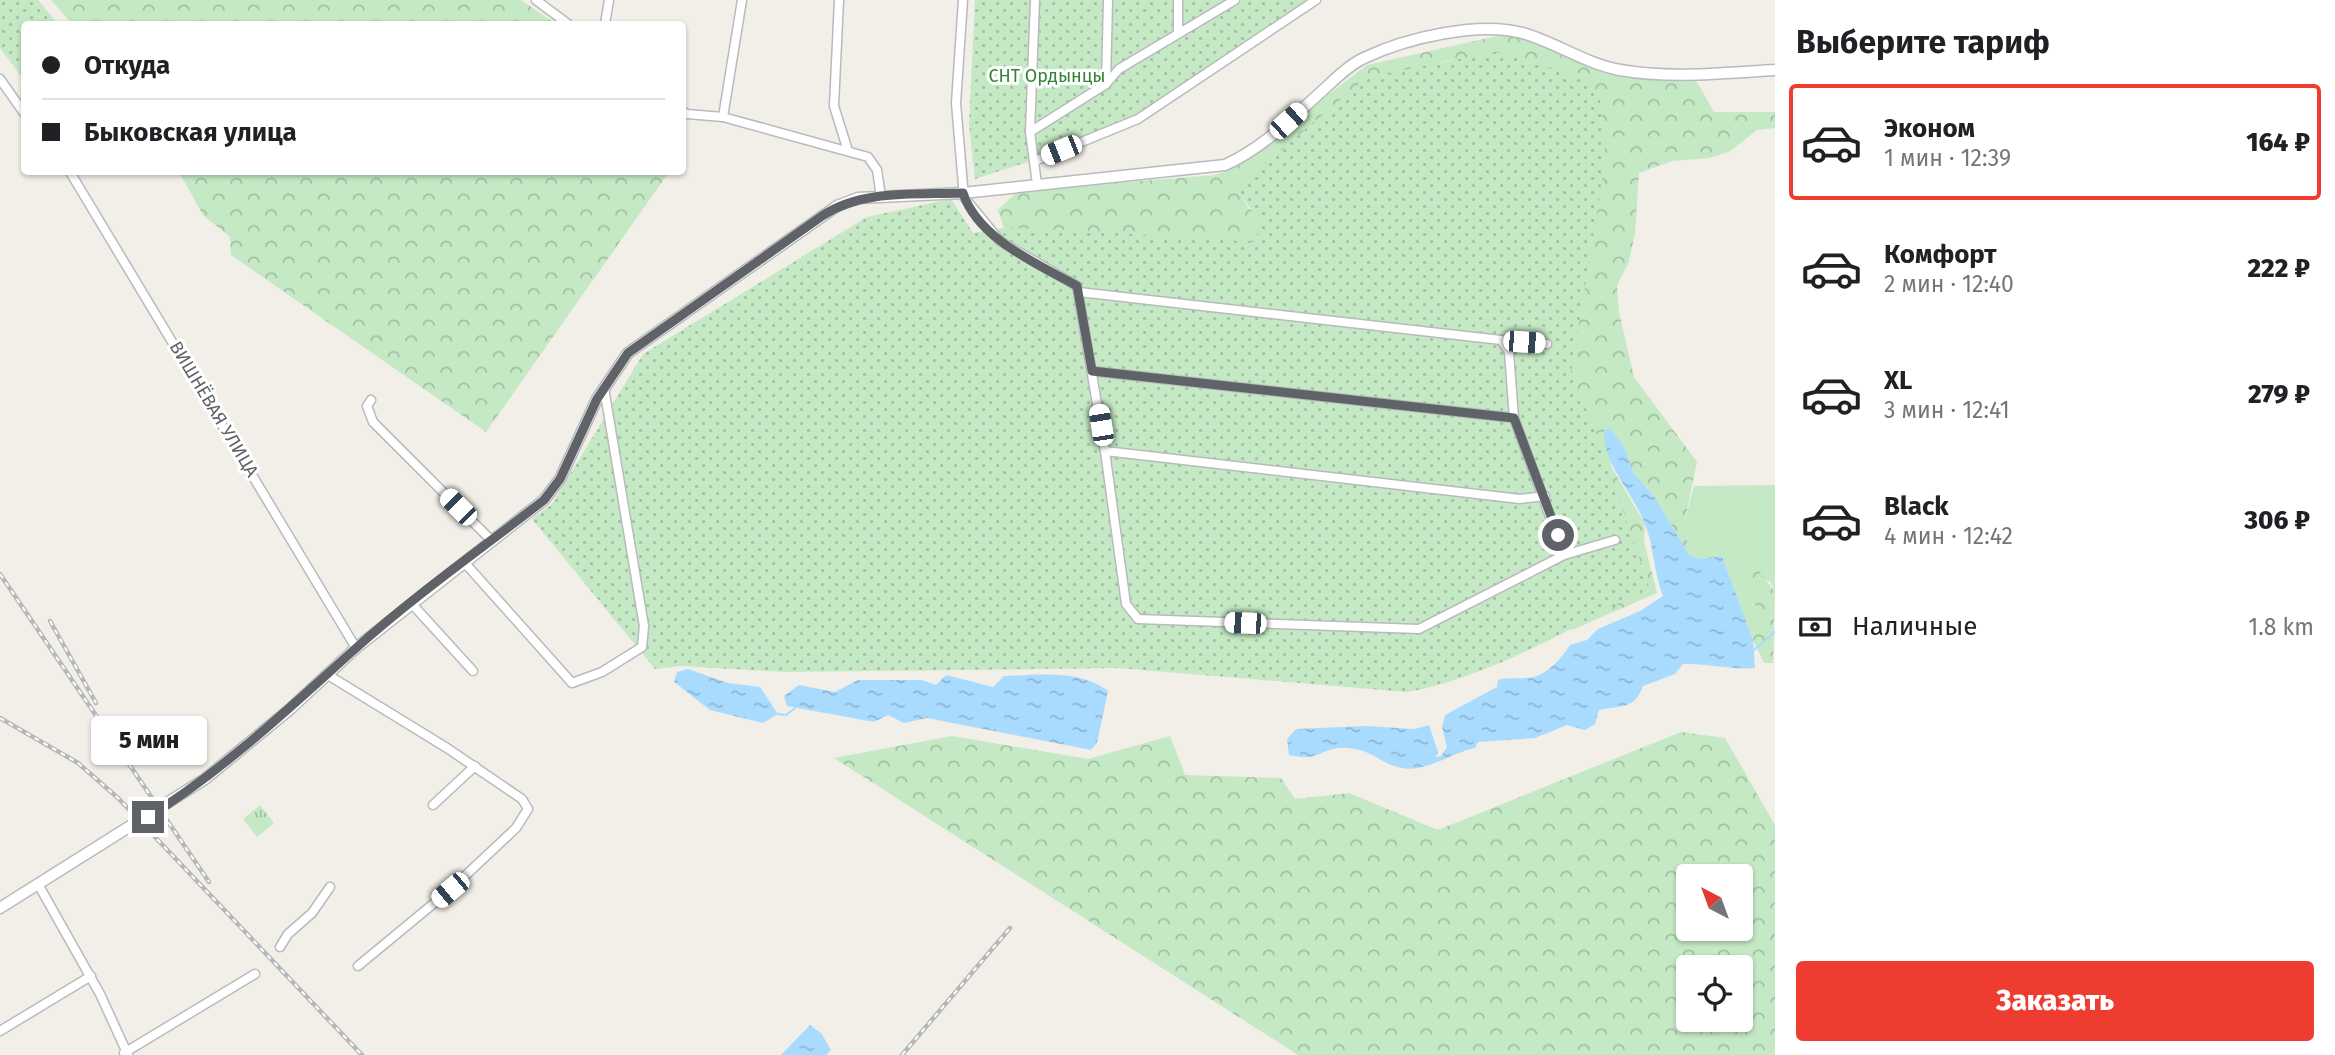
<!DOCTYPE html>
<html lang="ru">
<head>
<meta charset="utf-8">
<style>
  body { margin:0; font-family:"Fira Sans",sans-serif; background:#f6f6f6; color:#202124; height:100vh; display:flex; flex-direction:column; font-size:26px; white-space:nowrap }
  * { box-sizing:border-box; margin:0 }
  p { font-size:23px; color:#757577 }
  .icon { flex:none; width:38px; height:38px; fill:none; stroke:currentColor; stroke-width:2; stroke-linecap:round; stroke-linejoin:round }
  .map { position:relative; flex:1; overflow:hidden }
  .side { display:flex; flex-direction:column; background:#fff; width:560px }
  .side>* { flex:none }
  .top-card { position:absolute; left:21px; top:21px; width:665px; height:154px; border-radius:7px; box-shadow:0 2px 5px #0004; display:grid; align-content:center; height:154px; padding:0 21px; background:#fff }
  .needle { width:46px; rotate:319deg }
  .tools { position:absolute; left:1676px; top:864px; display:grid; gap:14px }
  .tools a { display:grid; place-items:center; width:77px; height:77px; border-radius:7px; background:#fff; box-shadow:0 2px 5px #0004; font-size:35px }
  .end { position:absolute; width:32px; height:32px; margin:-16px; border:9px solid #5f6368; background:#fff; box-shadow:0 0 0 4px #fff }
  .from { border-radius:50% }
  .bubble { position:absolute; height:49px; border-radius:7px; background:#fff; box-shadow:0 2px 5px #0004; font-size:23px; font-weight:800; line-height:49px; text-align:center }
  .car { position:absolute; width:21px; height:42px; margin:-21px -10px; border-radius:9px; box-shadow:0 0 5px 2px #0007; background:linear-gradient(#fff 24%,#345 0 40%,#fff 0 76%,#345 0 86%,#fff 0) }
  .top-card b { display:flex; align-items:center; gap:24px; height:66px; font-size:26px }
  .top-card b+b { border-top:2px solid #e0e0e0 }
  .top-card i { width:18px; height:18px; background:#202124 }
  ul { padding:0; list-style:none }
  li { display:flex; align-items:center; gap:21px; height:116px; margin:0 14px 10px; padding:0 7px; border:4px solid transparent; border-radius:7px }
  li div { flex:1 }
  li b { display:block; font-size:26px }
  li em { font-style:normal; font-weight:800 }
  li.on { border-color:#ee3c30 }
  li>.icon { width:63px; height:63px; stroke-width:1.5 }
  h2 { padding:0 21px; font-size:32px; line-height:84px }
  .pay { display:flex; align-items:center; gap:18px; height:77px; padding:0 21px; font-size:26px }
  .pay p { margin-inline-start:auto }
  .primary-button { display:flex; gap:14px; margin-top:auto; padding:14px 21px }
  .primary-button a { flex:1; height:80px; border-radius:7px; background:#ee3c30; color:#fff; font-size:28px; font-weight:800; line-height:80px; text-align:center }
  main { display:flex; flex:1; min-height:0 }
  .map>svg:first-child { display:block }
  .grass { fill:#c4e9c4 }
  .forest { fill:url(#forest-crowns); fill-rule:evenodd }
  .park { fill:url(#park-tufts) }
  .garden { fill:url(#garden-dots) }
  .water { fill:url(#water-ripples) }
  .lines { fill:none; stroke-linecap:round; stroke-linejoin:round }
  .stream { stroke:#a9dbff; stroke-width:2 }
  .minor-casing { stroke:#b8babe; stroke-width:11 }
  .tertiary-casing { stroke:#b8babe; stroke-width:13 }
  .minor { stroke:#fff; stroke-width:8 }
  .tertiary { stroke:#fff; stroke-width:10 }
  .rail-casing { stroke:#b6b7b8; stroke-width:4.5 }
  .rail { stroke:#fff; stroke-width:2; stroke-dasharray:5; stroke-linecap:butt }
  .route { stroke:#5f6368; stroke-width:9 }
  .labels { text-anchor:middle; dominant-baseline:central; stroke-width:6; stroke-linejoin:round; paint-order:stroke }
  .park-label { font-size:18px; fill:#328335; stroke:#fff }
  .street-label { font-size:18px; fill:#5f6368; stroke:#fff }
</style>
</head>
<body>
<main>
<div class="map">
<svg width="1775" height="1055" viewBox="0 0 1775 1055">
  <defs>
    <pattern id="forest-crowns" width="20" height="18" patternUnits="userSpaceOnUse" patternTransform="scale(1.75)"><rect width="20" height="18" fill="#c4e9c4"/><path d="M2 6a3 3 0 1 1 6 0M12 15a3 3 0 1 1 6 0" fill="none" stroke="#a2c0a3"/></pattern>
    <pattern id="park-tufts" width="24" height="20" patternUnits="userSpaceOnUse" patternTransform="scale(1.75)"><rect width="24" height="20" fill="#c4e9c4"/><path d="M3 7l-1-3M5 7V3M7 7l1-3M15 17l-1-3M17 17v-4M19 17l1-3" fill="none" stroke="#a2c0a3"/></pattern>
    <pattern id="garden-dots" width="8" height="8" patternUnits="userSpaceOnUse" patternTransform="scale(1.75)"><rect width="8" height="8" fill="#c4e9c4"/><path d="M2 2h.1M6 6h.1" fill="none" stroke="#a2c0a3" stroke-width="1.8" stroke-linecap="round"/></pattern>
    <pattern id="water-ripples" width="26" height="14" patternUnits="userSpaceOnUse" patternTransform="scale(1.75)"><rect width="26" height="14" fill="#a9dbff"/><path d="M2 4q2-2 4 0t4 0M15 11q2-2 4 0t4 0" fill="none" stroke="#8db5d2"/></pattern>
  </defs>
  <rect width="100%" height="100%" fill="#f1efe7"/>
  <!-- grass -->
  <polygon class="grass" points="1775,485 1775,592 1770,581 1744,575 1758,612 1753,640 1722,556 1700,559 1689,555 1685,520 1694,486"/>
  <!-- forest -->
  <g class="forest">
    <polygon points="51,0 521,0 556,24 72,24"/>
    <polygon points="1506,34 1639,79 1695,79 1714,112 1775,112 1775,128 1757,130 1729,152 1709,158 1672,161 1639,173 1635,233 1629,261 1617,286 1619,312 1634,377 1697,462 1685,520 1689,555 1656,499 1633,472 1624,447 1610,429 1605,431 1612,468 1645,524 1644,542 1657,593 1572,630 1568,625 1583,611 1640,584 1644,571 1637,553 1621,534 1576,418 1563,367 1598,160 1595,107 1583,93 1545,74 1509,62 1449,60 1357,89 1247,181 1242,197 1249,209 1288,223 1576,272 1569,309 1563,312 1546,305 1327,260 1293,246 1196,249 1069,230 1015,233 1004,228 998,210 1018,191 1215,175 1229,170 1367,65"/>
    <polygon points="179,172 669,172 486,432 231,255 230,237 203,215"/>
    <polygon points="1746,566 1756,567 1775,592 1773,663 1764,663 1753,640 1758,612 1744,576"/>
    <path d="M1681,732L1725,738L1775,825V1055H1298L834,758L952,736L1088,759L1170,736L1185,775L1281,778L1295,799L1349,793L1438,830ZM1689,877H1741V929H1689ZM1689,968H1741V1020H1689Z"/>
  </g>
  <!-- park -->
  <polygon class="park" points="260,805 274,823 257,837 243,819"/>
  <!-- garden -->
  <g class="garden">
    <polygon points="0,0 38,0 58,24 24,24 24,80 0,48"/>
    <polygon points="975,0 1311,0 1151,108 1071,148 975,179 969,124"/>
    <path d="M1495,52L1581,78L1600,100L1606,157L1571,373L1599,440L1649,587C1579,625 1485,679 1407,692L1119,668L786,672L681,666L655,669L532,519L552,504L643,354L867,217L951,199L973,233L1004,228L1069,230L1257,242L1258,219L1236,188L1367,77Z"/>
  </g>
  <!-- water -->
  <g class="water">
    <path d="M1610,428L1624,447L1633,472L1656,499L1689,555L1700,559L1722,556L1753,640L1755,668C1731,670 1708,663 1683,664L1675,674L1643,686C1634,710 1622,705 1599,710L1595,724L1585,730L1567,725L1535,738L1478,742L1475,748C1450,753 1423,775 1397,767C1376,760 1368,747 1341,748C1318,749 1321,762 1289,755L1287,739L1296,729L1366,726L1415,729L1429,725L1438,752L1436,757L1441,756L1447,747L1442,727L1445,715L1497,687L1498,680C1509,677 1516,679 1526,678C1545,678 1561,659 1570,645L1587,640L1598,629L1640,611L1663,596C1654,574 1654,547 1645,524C1633,492 1604,467 1604,431Z"/>
    <polygon points="688,669 728,683 760,687 778,714 763,723 710,710 674,682 677,672"/>
    <path d="M946,675L993,687L1004,676C1038,675 1080,669 1108,691L1097,743L1091,750L1086,749L927,718L904,723L888,715L874,722L787,706L784,696L799,685L835,692L858,680H921L936,685Z"/>
    <polygon points="810,1025 821,1033 831,1050 826,1055 781,1055"/>
  </g>
  <g class="lines">
    <!-- stream -->
    <g class="stream">
      <polyline points="1754,650 1775,632"/>
      <polyline points="778,714 786,715 795,708"/>
    </g>
    <!-- minor casing -->
    <g class="minor-casing">
      <g id="minor">
        <polyline points="536,0 568,24"/>
        <polyline points="839,0 834,106 848,151"/>
        <polyline points="963,0 956,103 964,197 1000,241 1077,286 1105,451 1126,604 1138,619 1419,629 1564,555 1514,418 1509,352 1501,340 1079,292"/>
        <polyline points="1178,0 1178,33"/>
        <polyline points="605,24 609,0"/>
        <polyline points="0,79 24,113"/>
        <polyline points="1106,84 1108,0"/>
        <polyline points="682,111 687,114 723,117 868,157 877,170 881,197"/>
        <polyline points="723,117 742,0"/>
        <polyline points="1030,132 1035,0"/>
        <polyline points="1035,161 1138,119 1316,0"/>
        <polyline points="70,172 356,648"/>
        <polyline points="1037,184 1030,132 1106,84 1119,69 1235,0"/>
        <polyline points="1501,340 1547,344"/>
        <polyline points="1092,371 1514,418"/>
        <polyline points="371,400 367,406 373,422 492,541"/>
        <polyline points="1105,451 1520,499 1545,496"/>
        <polyline points="1564,555 1615,540"/>
        <polyline points="464,562 572,683 602,672 642,647 644,626 604,388"/>
        <polyline points="412,604 473,671"/>
        <polyline points="328,675 447,748 522,799 528,809 516,828 450,890 358,966"/>
        <polyline points="433,805 475,766"/>
        <polyline points="38,884 100,994 128,1055"/>
        <polyline points="280,947 288,934 312,913 330,887"/>
        <polyline points="0,1031 91,976"/>
        <polyline points="124,1053 255,974"/>
      </g>
    </g>
    <!-- tertiary casing -->
    <g class="tertiary-casing">
      <path id="tertiary" d="M0,908L205,779L289,710L356,648L544,500L560,479L597,399L628,353L837,206L858,198L963,193L1225,165C1263,148 1292,118 1322,91C1335,79 1349,65 1364,58C1406,38 1481,20 1526,34C1558,44 1587,64 1620,70C1671,79 1725,73 1775,70"/>
    </g>
    <!-- minor -->
    <use href="#minor" class="minor"/>
    <!-- tertiary -->
    <use href="#tertiary" class="tertiary"/>
    <!-- rail casing -->
    <g class="rail-casing">
      <g id="rail">
        <polyline points="0,574 209,882"/>
        <polyline points="50,621 96,703"/>
        <polyline points="0,718 78,763 118,798 362,1055"/>
        <polyline points="902,1055 1010,928"/>
      </g>
    </g>
    <!-- rail -->
    <use href="#rail" class="rail"/>
  </g>
  <g class="lines">
    <!-- route -->
    <path class="route" d="M148,817C224,770 289,708 355,649C414,596 481,549 544,500L560,479L597,399L628,353L822,216C862,189 916,195 963,193C978,239 1038,264 1077,286L1092,371L1514,418L1558,535"/>
  </g>
  <g class="labels">
    <!-- park labels -->
    <g class="park-label">
      <text x="1047" y="76">СНТ Ордынцы</text>
    </g>
    <!-- street labels -->
    <g class="street-label">
      <text transform="translate(214 409) rotate(59)">ВИШНЁВАЯ УЛИЦА</text>
    </g>
  </g>
</svg>
<div class="tools">
<a><svg class="needle" viewBox="-14 -14 28 28"><path d="M0-13l5 13h-10z" fill="#e53935"/><path d="M0 13l5-13h-10z" fill="#757577"/></svg></a>
<a><svg class="icon" aria-label="locate" viewBox="0 0 24 24"><circle cx="12" cy="12" r="6"/><path d="M12 2v4M12 18v4M2 12h4M18 12h4"/></svg></a>
</div>
<i class="end from" style="left:1558px;top:535px"></i>
<i class="end" style="left:148px;top:817px"></i>
<div class="bubble" style="left:91px;top:716px;width:116px">5 мин</div>
<i class="car" style="left:1288px;top:121px;rotate:48deg"></i>
<i class="car" style="left:1061px;top:150px;rotate:248deg"></i>
<i class="car" style="left:1524px;top:342px;rotate:94deg"></i>
<i class="car" style="left:1101px;top:425px;rotate:351deg"></i>
<i class="car" style="left:458px;top:507px;rotate:315deg"></i>
<i class="car" style="left:1245px;top:623px;rotate:272deg"></i>
<i class="car" style="left:450px;top:890px;rotate:230deg"></i>
<div class="top-card">
<b><i class="from"></i>Откуда</b>
<b><i></i>Быковская улица</b>
</div>
</div>
<section class="side">
<h2>Выберите тариф</h2>
<ul>
<li class="on"><svg class="icon" aria-label="car" viewBox="0 0 24 24"><path d="M5 17H2v-5l4-1 3-4h7l3 4 3 1v5h-3M9 17h6M6 11h13"/><circle cx="7" cy="17" r="2"/><circle cx="17" cy="17" r="2"/></svg><div><b>Эконом</b><p>1 мин · 12:39</p></div><em>164 ₽</em></li>
<li><svg class="icon" aria-label="car" viewBox="0 0 24 24"><path d="M5 17H2v-5l4-1 3-4h7l3 4 3 1v5h-3M9 17h6M6 11h13"/><circle cx="7" cy="17" r="2"/><circle cx="17" cy="17" r="2"/></svg><div><b>Комфорт</b><p>2 мин · 12:40</p></div><em>222 ₽</em></li>
<li><svg class="icon" aria-label="car" viewBox="0 0 24 24"><path d="M5 17H2v-5l4-1 3-4h7l3 4 3 1v5h-3M9 17h6M6 11h13"/><circle cx="7" cy="17" r="2"/><circle cx="17" cy="17" r="2"/></svg><div><b>XL</b><p>3 мин · 12:41</p></div><em>279 ₽</em></li>
<li><svg class="icon" aria-label="car" viewBox="0 0 24 24"><path d="M5 17H2v-5l4-1 3-4h7l3 4 3 1v5h-3M9 17h6M6 11h13"/><circle cx="7" cy="17" r="2"/><circle cx="17" cy="17" r="2"/></svg><div><b>Black</b><p>4 мин · 12:42</p></div><em>306 ₽</em></li>
</ul>
<div class="pay"><svg class="icon" aria-label="cash" viewBox="0 0 24 24"><path d="M3 7h18v10H3z"/><circle cx="12" cy="12" r="2"/></svg>Наличные<p>1.8 km</p></div>
<div class="primary-button"><a>Заказать</a></div>
</section>
</main>
</body>
</html>
